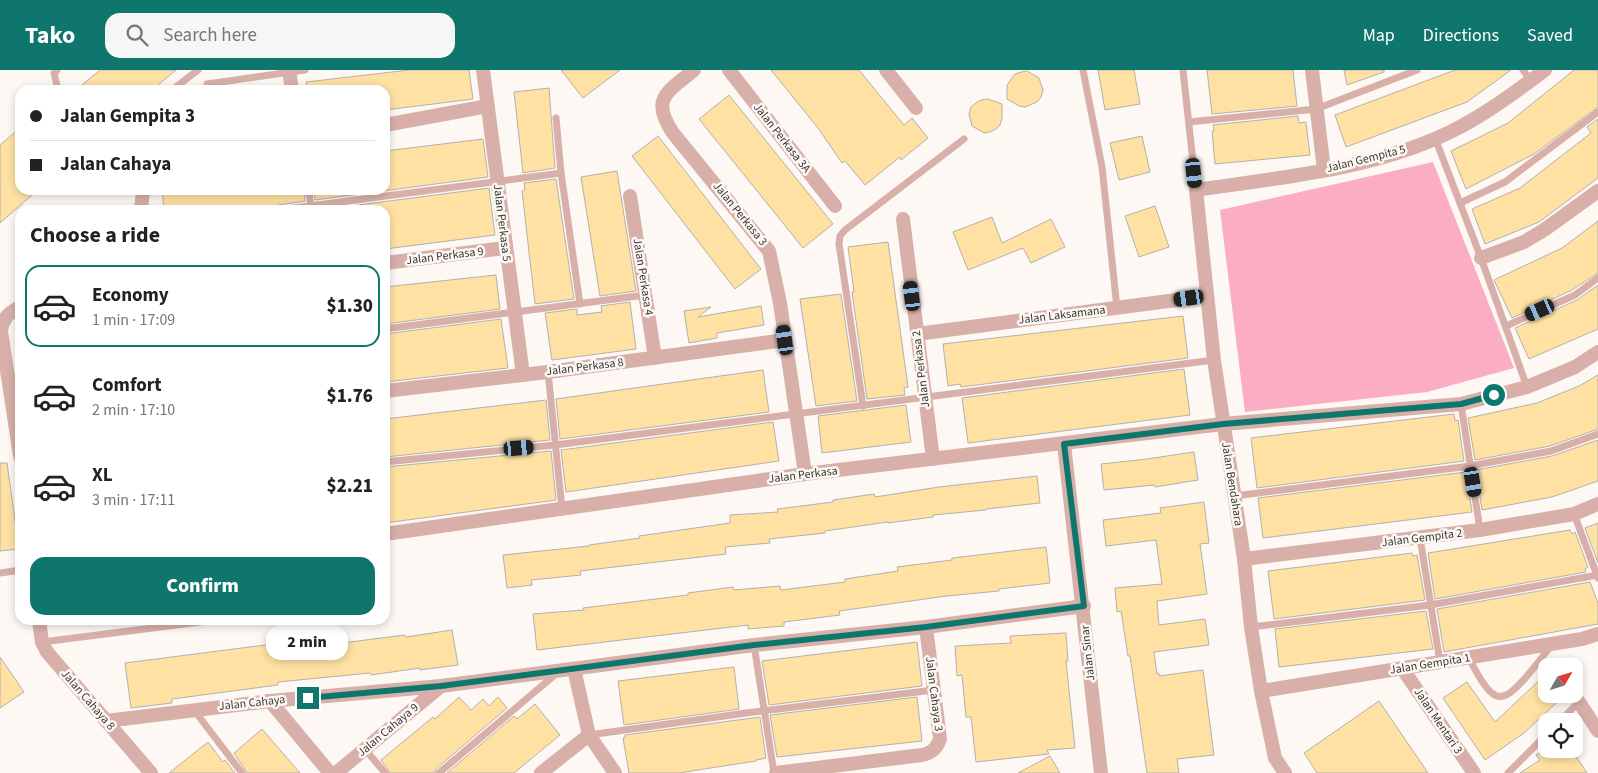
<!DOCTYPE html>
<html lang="en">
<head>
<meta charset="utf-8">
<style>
  body { margin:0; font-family:"Source Sans 3",sans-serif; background:#f6f6f6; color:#222; height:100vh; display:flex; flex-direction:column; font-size:19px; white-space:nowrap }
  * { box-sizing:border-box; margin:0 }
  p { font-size:16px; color:#767676 }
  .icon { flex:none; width:28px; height:28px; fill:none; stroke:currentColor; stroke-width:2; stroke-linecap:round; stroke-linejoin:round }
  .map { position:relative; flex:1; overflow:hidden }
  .sheet { position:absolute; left:15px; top:135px; width:375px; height:420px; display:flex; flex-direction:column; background:#fff; border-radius:15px; box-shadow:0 2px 8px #0003 }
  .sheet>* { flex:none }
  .hud { position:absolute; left:15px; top:15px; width:375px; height:110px; border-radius:15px; box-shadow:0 2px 8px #0003; display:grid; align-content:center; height:110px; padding:0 15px; background:#fff }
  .needle { width:32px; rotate:51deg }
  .tools { position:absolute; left:1538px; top:588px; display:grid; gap:10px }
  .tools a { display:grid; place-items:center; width:45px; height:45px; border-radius:10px; background:#fff; box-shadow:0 2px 8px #0003; font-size:25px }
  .end { position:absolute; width:22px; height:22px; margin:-11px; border:6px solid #0f766e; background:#fff; box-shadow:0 0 0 2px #fff }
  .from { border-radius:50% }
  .bubble { position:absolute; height:35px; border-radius:15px; background:#fff; box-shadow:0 2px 8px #0003; font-size:16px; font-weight:800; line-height:35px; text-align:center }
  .car { position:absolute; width:15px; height:30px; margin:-15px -8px; border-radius:6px; box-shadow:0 0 4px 1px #0007; background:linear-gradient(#222 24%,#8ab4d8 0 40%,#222 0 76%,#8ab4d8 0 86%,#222 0) }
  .hud b { display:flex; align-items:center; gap:18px; height:48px; font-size:19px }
  .hud b+b { border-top:1px solid #e0e0e0 }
  .hud i { width:12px; height:12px; background:#222 }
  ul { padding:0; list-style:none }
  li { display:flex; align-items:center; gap:15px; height:82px; margin:0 10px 8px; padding:0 5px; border:2px solid transparent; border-radius:15px }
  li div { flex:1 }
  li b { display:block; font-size:19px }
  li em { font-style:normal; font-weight:800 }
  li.on { border-color:#0f766e }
  li>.icon { width:45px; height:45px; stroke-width:1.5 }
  h2 { padding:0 15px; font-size:22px; line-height:60px }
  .cta { display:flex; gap:10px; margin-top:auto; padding:10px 15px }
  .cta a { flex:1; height:58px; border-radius:15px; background:#0f766e; color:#fff; font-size:20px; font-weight:800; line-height:58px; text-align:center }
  header { display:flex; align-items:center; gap:30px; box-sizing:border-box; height:70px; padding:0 25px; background:#0f766e; color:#fff }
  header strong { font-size:24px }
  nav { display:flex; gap:28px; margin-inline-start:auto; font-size:18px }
  .search { width:350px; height:45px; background:#f6f6f6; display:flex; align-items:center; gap:12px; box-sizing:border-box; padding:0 18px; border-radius:15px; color:#767676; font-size:19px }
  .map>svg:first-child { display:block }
  .green { fill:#fbadc3 }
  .building { fill:#fee1a3; stroke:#b3b1ac }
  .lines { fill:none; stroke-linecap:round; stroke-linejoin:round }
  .service { stroke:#d8b0a9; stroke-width:7 }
  .minor { stroke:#d8b0a9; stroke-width:14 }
  .route { stroke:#0f766e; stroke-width:6 }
  .labels { text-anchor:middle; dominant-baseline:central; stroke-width:5; stroke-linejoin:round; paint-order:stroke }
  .street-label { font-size:12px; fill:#383635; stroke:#fdf8f4 }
</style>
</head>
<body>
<header>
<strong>Tako</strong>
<div class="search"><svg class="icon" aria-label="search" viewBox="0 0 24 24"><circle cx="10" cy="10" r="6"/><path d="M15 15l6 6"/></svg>Search here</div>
<nav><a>Map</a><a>Directions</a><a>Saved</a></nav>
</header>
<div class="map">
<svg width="1598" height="703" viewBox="0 0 1598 703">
  <rect width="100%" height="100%" fill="#fdf8f4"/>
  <!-- green -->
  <polygon class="green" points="1433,92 1514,298 1427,322 1245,342 1220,140"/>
  <!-- building -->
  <g class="building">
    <polygon points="100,0 176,0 152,20 76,20"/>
    <polygon points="409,0 469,0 473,29 385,40 385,20 307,20 306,12"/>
    <polygon points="561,0 620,0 583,28"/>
    <polygon points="771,0 859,0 904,55 912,48 928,68 901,90 900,87 865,115 845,91 842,93 818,58"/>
    <polygon points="1098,0 1134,0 1140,34 1105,40"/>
    <polygon points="1207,0 1293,0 1297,36 1212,44"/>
    <polygon points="1344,0 1384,0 1384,2 1347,15"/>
    <polygon points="1455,0 1511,0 1467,32 1346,77 1335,45"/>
    <polygon points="1574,0 1598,0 1598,37 1534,84 1466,119 1451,81 1508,53"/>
    <polygon points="1027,1 1039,8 1043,20 1041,27 1037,32 1025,37 1019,36 1007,29 1007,15 1015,4 1021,2"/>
    <polygon points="549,18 555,98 523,103 514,22"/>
    <polygon points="729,25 833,154 803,178 699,49"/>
    <polygon points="988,29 1002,34 1002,48 1000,55 996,59 990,62 984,63 972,56 969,44 971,37 976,33 981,30"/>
    <polygon points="1298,46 1299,53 1306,52 1310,85 1215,94 1212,61 1214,61 1213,55"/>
    <polygon points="1598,49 1598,108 1539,152 1485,174 1472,139 1520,118 1591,63 1587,57"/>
    <polygon points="20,58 20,120 38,120 0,153 0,75"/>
    <polygon points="658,66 761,199 735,219 632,86"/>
    <polygon points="1142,66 1150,102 1119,110 1110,73"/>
    <polygon points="483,69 488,107 315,130 314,120 385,120 385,81"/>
    <polygon points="617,101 636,221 600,226 581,107"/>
    <polygon points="556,109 574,229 535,234 522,121 525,120 524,113"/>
    <polygon points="489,118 495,165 385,179 385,140 320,140"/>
    <polygon points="162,120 304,120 305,131 278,135 274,138 259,140 164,140"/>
    <polygon points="1155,136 1169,177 1139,187 1125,146"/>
    <polygon points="992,147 1002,173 1051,149 1065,177 1031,193 1023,178 968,200 953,162"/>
    <polygon points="1598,151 1598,203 1572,220 1512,248 1494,210 1562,178"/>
    <polygon points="888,172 908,317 904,318 905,325 867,329 852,222 854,222 848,177"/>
    <polygon points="496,205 500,239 385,254 385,217"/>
    <polygon points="1598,215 1598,259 1529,289 1515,258 1577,230"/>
    <polygon points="841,224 857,331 816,336 800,229"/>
    <polygon points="630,232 636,279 552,290 545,243 577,239 577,245 602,242 601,236"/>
    <polygon points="761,236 764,255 717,263 717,268 689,273 684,241 711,237 698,247"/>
    <polygon points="1183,246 1188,288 961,317 960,314 948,316 943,274"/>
    <polygon points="501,249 508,298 385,312 385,264"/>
    <polygon points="1184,299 1190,345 968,373 962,328"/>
    <polygon points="763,300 769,342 560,369 556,329"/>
    <polygon points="1598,305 1598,359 1550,376 1475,390 1468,348 1537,333 1579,316"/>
    <polygon points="546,330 550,370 385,387 385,349"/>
    <polygon points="906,335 911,372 822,383 818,346"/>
    <polygon points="1454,344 1455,351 1458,350 1464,391 1257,418 1251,368"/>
    <polygon points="773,352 779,391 566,422 561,380"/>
    <polygon points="1598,370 1598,411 1552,427 1482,440 1476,400 1552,386"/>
    <polygon points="551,381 556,430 385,453 385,397"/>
    <polygon points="1194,382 1198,410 1155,417 1154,415 1104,420 1101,394 1147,389"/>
    <polygon points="0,393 7,393 19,479 0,481"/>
    <polygon points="1466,402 1472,442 1263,468 1258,428"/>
    <polygon points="1037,406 1040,433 986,439 986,440 933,445 933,447 888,453 888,452 825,461 825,463 769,469 770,473 725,477 726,484 580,501 581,505 531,510 532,515 507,518 503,485 589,476 589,475 640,468 639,466 730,453 730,445 778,442 777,439 833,432 833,430 874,424 875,427 939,417"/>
    <polygon points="1204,432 1209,473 1200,474 1207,524 1157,531 1159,555 1205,549 1209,575 1154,582 1157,604 1159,603 1159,606 1203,600 1214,685 1177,689 1179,703 1147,703 1130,586 1128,586 1121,541 1117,542 1115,518 1162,514 1156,470 1106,476 1103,450 1161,443 1160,438"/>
    <polygon points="1598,453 1598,493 1585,458"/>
    <polygon points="1570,460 1572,464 1575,462 1588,497 1585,499 1586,502 1435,529 1428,483"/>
    <polygon points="1046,477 1050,513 999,519 999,521 947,526 839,541 840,545 784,552 784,556 748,559 748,555 537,580 533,544 584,540 583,538 688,525 688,523 733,517 734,520 780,516 781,520 845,512 845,509 898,501 897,497 952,490 952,488"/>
    <polygon points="1412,483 1413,486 1417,485 1425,530 1274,549 1268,501"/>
    <polygon points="1590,512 1598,533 1598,554 1444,582 1437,539"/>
    <polygon points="1426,541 1433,579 1279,597 1275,559"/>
    <polygon points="452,560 458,595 420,600 420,598 371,605 370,603 278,612 278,615 172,629 172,633 131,638 125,593 273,574 325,570 326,575 405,565 406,567"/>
    <polygon points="1066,563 1068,591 1066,591 1075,678 1047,680 1049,684 976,692 971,647 966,647 962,605 957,606 955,576 1011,573 1010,566"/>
    <polygon points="917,572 922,616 769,635 762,591"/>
    <polygon points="0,587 24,622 0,638"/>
    <polygon points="734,597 739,639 624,655 618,611"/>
    <polygon points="1546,604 1546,624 1566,624 1524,663 1485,690 1443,628 1467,612 1495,652"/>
    <polygon points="459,627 471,640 483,629 489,636 498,627 507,638 436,699 434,703 390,703 381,690 433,647 435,649"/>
    <polygon points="917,627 922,671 777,687 770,645"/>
    <polygon points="1379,631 1428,703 1317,703 1304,683"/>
    <polygon points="535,634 560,665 514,703 447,703 514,646 517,649"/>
    <polygon points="760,647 766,688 756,690 756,691 679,703 629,703 623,668 625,667 625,665"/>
    <polygon points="262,659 300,703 247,703 234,683"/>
    <polygon points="208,672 223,692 225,690 235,703 169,703"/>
    <polygon points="1546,679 1571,679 1587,703 1520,703 1540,690 1536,685"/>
    <polygon points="1050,686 1060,703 1018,703"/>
  </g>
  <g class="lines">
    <!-- service -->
    <g class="service">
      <polyline points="57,0 54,3 58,20"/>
      <polyline points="1083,0 1102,97 1117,238"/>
      <polyline points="1183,0 1196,120"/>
      <polyline points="1523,0 1531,11"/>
      <polyline points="207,14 305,0"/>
      <polyline points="172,20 198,0"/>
      <polyline points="556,48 561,103 580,234"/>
      <polyline points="1189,52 1316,39 1417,0"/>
      <polyline points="1435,68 1481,188 1527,317"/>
      <polyline points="309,120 311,140"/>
      <polyline points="1460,133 1505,112 1598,42"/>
      <polyline points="279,140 561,103"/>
      <polyline points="1506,256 1575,225 1598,208"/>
      <polyline points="385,259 645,225"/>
      <polyline points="548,302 562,439"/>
      <polyline points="8,308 20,307"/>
      <polyline points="1461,334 1480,460"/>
      <polyline points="863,336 839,174 840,166 845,160 964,69"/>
      <polyline points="385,392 555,375 1214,290"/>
      <polyline points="1234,426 1470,396 1551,381 1598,364"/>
      <polyline points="1574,444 1598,508"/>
      <polyline points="1420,468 1440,592"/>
      <polyline points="0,503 20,500"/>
      <polyline points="1251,557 1430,535 1598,505"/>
      <polyline points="42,572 216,550"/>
      <polyline points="754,575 774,703"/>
      <path d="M1468,587C1474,597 1483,617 1492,623C1495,626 1499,627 1503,626C1516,624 1542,587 1551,576"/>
      <polyline points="194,640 242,703"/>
      <polyline points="1560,651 1579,632"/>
      <polyline points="589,665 746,643 934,620"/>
      <polyline points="365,679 385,703"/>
      <polyline points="439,703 557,603"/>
      <polyline points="1508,703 1546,665"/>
    </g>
    <!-- minor -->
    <g class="minor">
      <polyline points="289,0 292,20"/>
      <polyline points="483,0 523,305"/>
      <path d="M694,0C667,22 650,29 673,63L769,181L780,233L805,404"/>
      <polyline points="729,0 835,136"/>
      <polyline points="886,0 916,38"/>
      <polyline points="1312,0 1324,100"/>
      <polyline points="385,55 488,36"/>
      <polyline points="630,126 655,288"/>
      <polyline points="141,140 143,120"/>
      <polyline points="903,149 933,389"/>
      <polyline points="1481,188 1524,172 1544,160 1598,121"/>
      <polyline points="385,193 505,178"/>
      <path d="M20,237C9,242 2,249 1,261L20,386"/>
      <polyline points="917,264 1207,226"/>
      <polyline points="385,321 548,302 785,270"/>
      <polyline points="1064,374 1101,703"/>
      <polyline points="385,464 805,404 1223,354 1461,334 1527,317 1575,297 1598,282"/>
      <polyline points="1244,489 1480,460 1574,444 1598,434"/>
      <polyline points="39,550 42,572 47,582 151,703"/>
      <polyline points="1402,598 1474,703"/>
      <polyline points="574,599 589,665 615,703"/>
      <polyline points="1261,621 1582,569 1598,564"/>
      <polyline points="270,631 330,703"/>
      <polyline points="1579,632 1598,661"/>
      <polyline points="106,651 270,631 441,616 754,575 926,557 1084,536"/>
      <polyline points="336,703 441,616"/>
      <polyline points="541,703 589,665"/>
      <path d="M776,703L922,685C932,683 937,678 940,669L926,557"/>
      <path d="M1285,703L1275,688L1261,621L1251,557L1244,489L1214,290L1196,120C1283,107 1381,99 1460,57C1490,41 1518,20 1545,0"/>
    </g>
  </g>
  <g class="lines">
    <!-- route -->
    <polyline class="route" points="308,628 441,616 754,575 926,557 1084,536 1064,374 1223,354 1461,334 1494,325"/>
  </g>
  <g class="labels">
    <!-- street labels -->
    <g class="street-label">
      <text transform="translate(782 68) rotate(52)">Jalan Perkasa 3A</text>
      <text transform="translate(1366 89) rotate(-14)">Jalan Gempita 5</text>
      <text transform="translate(740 144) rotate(51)">Jalan Perkasa 3</text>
      <text transform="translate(502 153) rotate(83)">Jalan Perkasa 5</text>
      <text transform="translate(445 186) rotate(-7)">Jalan Perkasa 9</text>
      <text transform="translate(643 207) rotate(81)">Jalan Perkasa 4</text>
      <text transform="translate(1062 245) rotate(-7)">Jalan Laksamana</text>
      <text transform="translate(585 297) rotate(-7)">Jalan Perkasa 8</text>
      <text transform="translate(921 299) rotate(-97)">Jalan Perkasa 2</text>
      <text transform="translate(803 405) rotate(-7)">Jalan Perkasa</text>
      <text transform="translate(1232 414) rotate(81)">Jalan Bendahara</text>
      <text transform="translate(1422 468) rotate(-7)">Jalan Gempita 2</text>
      <text transform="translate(1088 583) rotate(-96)">Jalan Sinar</text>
      <text transform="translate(1430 594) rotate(-9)">Jalan Gempita 1</text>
      <text transform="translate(934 624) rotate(83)">Jalan Cahaya 3</text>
      <text transform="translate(88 630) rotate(49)">Jalan Cahaya 8</text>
      <text transform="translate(252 633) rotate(-6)">Jalan Cahaya</text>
      <text transform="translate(1438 651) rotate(56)">Jalan Mentari 3</text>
      <text transform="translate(388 660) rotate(-40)">Jalan Cahaya 9</text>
    </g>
  </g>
</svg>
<div class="tools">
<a><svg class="needle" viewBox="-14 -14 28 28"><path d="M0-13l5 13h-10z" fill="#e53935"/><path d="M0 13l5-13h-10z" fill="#767676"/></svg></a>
<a><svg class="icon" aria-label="locate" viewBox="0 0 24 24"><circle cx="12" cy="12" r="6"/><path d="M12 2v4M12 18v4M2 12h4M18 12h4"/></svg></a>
</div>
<i class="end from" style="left:1494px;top:325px"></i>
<i class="end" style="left:308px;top:628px"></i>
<div class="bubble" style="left:266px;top:555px;width:82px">2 min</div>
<i class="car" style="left:1194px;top:103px;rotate:174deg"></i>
<i class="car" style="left:912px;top:226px;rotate:353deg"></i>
<i class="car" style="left:1189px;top:228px;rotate:262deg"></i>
<i class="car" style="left:1540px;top:240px;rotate:246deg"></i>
<i class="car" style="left:785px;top:270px;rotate:352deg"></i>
<i class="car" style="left:519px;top:378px;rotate:85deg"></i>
<i class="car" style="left:1473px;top:412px;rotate:171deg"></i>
<div class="hud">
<b><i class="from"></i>Jalan Gempita 3</b>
<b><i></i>Jalan Cahaya</b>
</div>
<section class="sheet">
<h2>Choose a ride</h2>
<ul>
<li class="on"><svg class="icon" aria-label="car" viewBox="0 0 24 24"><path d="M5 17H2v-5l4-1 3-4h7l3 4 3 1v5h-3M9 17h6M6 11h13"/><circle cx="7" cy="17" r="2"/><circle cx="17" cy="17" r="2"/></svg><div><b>Economy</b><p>1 min · 17:09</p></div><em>$1.30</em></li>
<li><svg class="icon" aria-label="car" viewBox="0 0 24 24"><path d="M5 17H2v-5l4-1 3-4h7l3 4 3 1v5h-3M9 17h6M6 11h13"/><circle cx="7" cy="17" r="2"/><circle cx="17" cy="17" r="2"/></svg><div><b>Comfort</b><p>2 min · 17:10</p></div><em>$1.76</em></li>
<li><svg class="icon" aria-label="car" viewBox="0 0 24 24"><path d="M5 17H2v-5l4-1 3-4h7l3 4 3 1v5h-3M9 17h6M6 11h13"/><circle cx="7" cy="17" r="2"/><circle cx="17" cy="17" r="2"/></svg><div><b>XL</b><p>3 min · 17:11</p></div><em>$2.21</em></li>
</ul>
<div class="cta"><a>Confirm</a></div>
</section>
</div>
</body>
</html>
